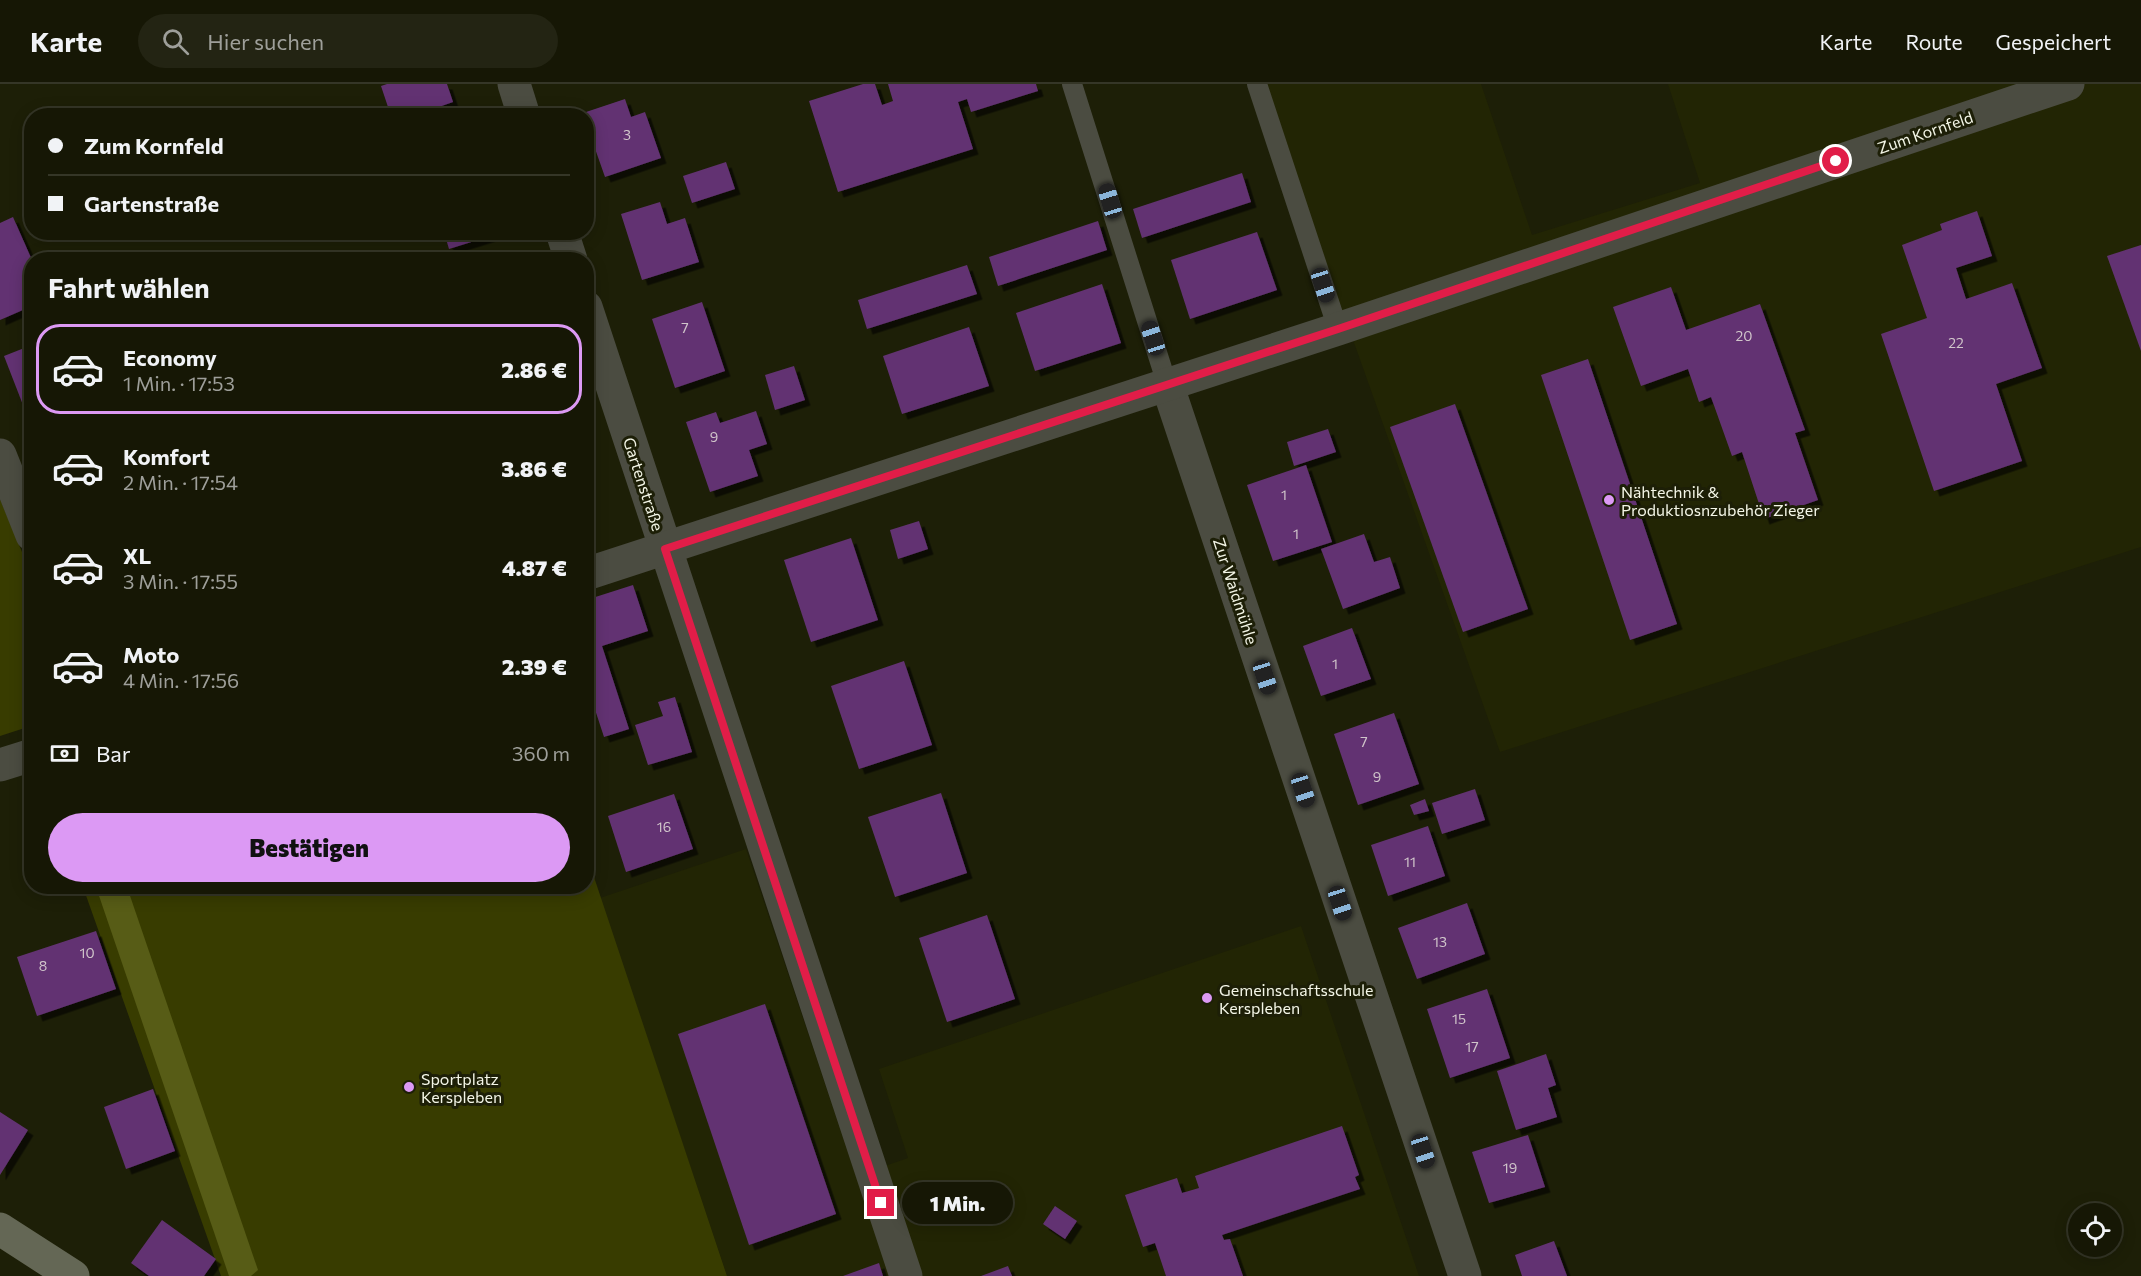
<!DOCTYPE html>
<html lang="de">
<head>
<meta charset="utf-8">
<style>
  body { margin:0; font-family:Commissioner,sans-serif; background:#232413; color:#f1f3f6; height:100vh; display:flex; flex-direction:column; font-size:22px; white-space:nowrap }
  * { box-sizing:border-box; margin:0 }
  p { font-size:20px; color:#9e9f9a }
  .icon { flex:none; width:33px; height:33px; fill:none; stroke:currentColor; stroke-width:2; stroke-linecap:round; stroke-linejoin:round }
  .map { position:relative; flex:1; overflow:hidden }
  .side { position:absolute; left:24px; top:168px; width:570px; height:642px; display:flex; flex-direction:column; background:#161705; border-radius:24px; box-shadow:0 3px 15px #0003,0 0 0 2px #353627 }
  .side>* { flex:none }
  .banner { position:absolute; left:24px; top:24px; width:570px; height:132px; border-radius:24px; box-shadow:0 3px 15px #0003,0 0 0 2px #353627; display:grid; align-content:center; height:132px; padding:0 24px; background:#161705 }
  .controls { position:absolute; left:2068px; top:1119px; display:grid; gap:12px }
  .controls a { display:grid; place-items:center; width:54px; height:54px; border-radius:50%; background:#161705; box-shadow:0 3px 15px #0003,0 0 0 2px #353627; font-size:30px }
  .end { position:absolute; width:27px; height:27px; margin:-14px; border:8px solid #e11d48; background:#fff; box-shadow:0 0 0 3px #fff }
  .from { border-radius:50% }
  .bubble { position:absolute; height:42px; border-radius:21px; background:#161705; box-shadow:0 3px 15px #0003,0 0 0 2px #353627; font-size:20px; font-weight:800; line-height:42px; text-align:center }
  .car { position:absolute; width:18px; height:36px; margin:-18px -9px; border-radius:8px; box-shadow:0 0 4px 2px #0007; background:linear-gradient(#222 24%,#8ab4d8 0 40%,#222 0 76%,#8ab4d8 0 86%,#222 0) }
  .banner b { display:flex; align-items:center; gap:21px; height:57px; font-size:22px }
  .banner b+b { border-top:2px solid #353627 }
  .banner i { width:15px; height:15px; background:#f1f3f6 }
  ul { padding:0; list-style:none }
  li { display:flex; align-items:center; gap:18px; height:90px; margin:0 12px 9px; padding:0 12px; border:3px solid transparent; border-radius:24px }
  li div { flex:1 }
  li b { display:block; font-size:22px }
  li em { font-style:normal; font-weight:800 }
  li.selected { border-color:#dc99f4 }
  li>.icon { width:54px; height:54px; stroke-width:1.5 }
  h2 { padding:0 24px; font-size:27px; line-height:72px }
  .pay { display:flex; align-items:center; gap:15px; height:66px; padding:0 24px; font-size:22px }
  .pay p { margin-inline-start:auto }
  .primary-button { display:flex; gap:12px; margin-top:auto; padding:12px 24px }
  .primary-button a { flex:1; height:69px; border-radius:36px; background:#dc99f4; color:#111; font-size:24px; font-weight:800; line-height:69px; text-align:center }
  header { display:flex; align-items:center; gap:36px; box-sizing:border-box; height:84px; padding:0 30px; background:#161705; border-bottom:2px solid #353627 }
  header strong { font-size:28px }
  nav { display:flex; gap:33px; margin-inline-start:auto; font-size:21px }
  .search { width:420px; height:54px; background:#232413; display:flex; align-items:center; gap:15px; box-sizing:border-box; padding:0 21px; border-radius:33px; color:#9e9f9a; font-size:22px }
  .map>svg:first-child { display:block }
  .built { fill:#222504 }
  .green { fill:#383c00 }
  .water { fill:#575c16 }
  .building { fill:#623372; filter:url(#shadow) }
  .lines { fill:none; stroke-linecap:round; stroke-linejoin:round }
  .lane { stroke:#4b4c41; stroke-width:20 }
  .street { stroke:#4b4c41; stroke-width:33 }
  .secondary { stroke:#646755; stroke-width:33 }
  .route { stroke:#e11d48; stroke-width:8 }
  .poi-dot { fill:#dc99f4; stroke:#1d1f07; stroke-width:2 }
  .labels { text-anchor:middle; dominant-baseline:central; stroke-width:6; stroke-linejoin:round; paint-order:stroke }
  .number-label { font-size:14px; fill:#d0c5ca }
  .street-label { font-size:16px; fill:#f4f6e7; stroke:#1d1f07 }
  .poi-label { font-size:16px; fill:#f4f6e7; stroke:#1d1f07; text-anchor:start }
</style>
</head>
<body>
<header>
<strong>Karte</strong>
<div class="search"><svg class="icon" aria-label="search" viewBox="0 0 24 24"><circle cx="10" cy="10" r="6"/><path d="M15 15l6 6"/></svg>Hier suchen</div>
<nav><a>Karte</a><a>Route</a><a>Gespeichert</a></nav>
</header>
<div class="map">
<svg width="2141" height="1192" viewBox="0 0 2141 1192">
  <defs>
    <filter id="shadow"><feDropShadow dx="5.5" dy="5.5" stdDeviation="0" flood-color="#0009"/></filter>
  </defs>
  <rect width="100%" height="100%" fill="#1d1f07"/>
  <!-- built -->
  <g class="built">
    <polygon points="1266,0 1481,0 1532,151 1700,99 1668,0 2141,0 2141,463 1500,668 1337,211"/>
    <polygon points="746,765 856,1092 908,1074 879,985 1301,842 1419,1192 727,1192 600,814"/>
  </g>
  <!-- green -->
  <g class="green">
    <polygon points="0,415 32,492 31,642 0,652"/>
    <polygon points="587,772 727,1192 221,1192 83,803 586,802"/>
  </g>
  <!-- water -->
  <polygon class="water" points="96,803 127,803 258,1186 251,1192 229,1192"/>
  <!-- building -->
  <g class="building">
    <polygon points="387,0 447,0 453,18 413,32 391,32 381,2"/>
    <polygon points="863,0 875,0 882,21 893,17 888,0 1036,0 1038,7 971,28 967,15 958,18 973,65 838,108 809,17"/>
    <polygon points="625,15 631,33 645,28 661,74 605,93 586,39 586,32 583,29"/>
    <polygon points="726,78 735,105 692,119 683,92"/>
    <polygon points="1242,89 1251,118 1142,154 1133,125"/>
    <polygon points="660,118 667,140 685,134 699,178 642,196 621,130"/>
    <polygon points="1977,127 1992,172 1956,184 1966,215 2012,199 2042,284 1996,300 2022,377 1934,407 1881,250 1927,234 1902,161 1942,146 1940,140"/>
    <polygon points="13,133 32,176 32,222 0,236 0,139"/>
    <polygon points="1098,137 1107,166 998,202 989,173"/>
    <polygon points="444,148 500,148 500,149 449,165"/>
    <polygon points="1257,148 1277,206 1190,235 1171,176"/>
    <polygon points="2141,161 2141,267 2107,172"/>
    <polygon points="482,168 485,176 459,176 459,175"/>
    <polygon points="967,181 977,210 867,245 858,216"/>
    <polygon points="1102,200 1121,259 1035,287 1016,229"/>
    <polygon points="1671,203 1686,246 1760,220 1805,346 1795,349 1818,416 1764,435 1742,368 1732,372 1711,313 1699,318 1688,285 1641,302 1613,223"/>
    <polygon points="702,218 725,287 675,304 652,235"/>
    <polygon points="969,243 989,302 902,330 883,272"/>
    <polygon points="32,261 32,318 23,321 4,272"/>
    <polygon points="1588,275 1677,540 1630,556 1541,291"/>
    <polygon points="794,282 805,316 775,326 765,291"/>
    <polygon points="1455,320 1528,525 1463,548 1390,343"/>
    <polygon points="756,327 767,360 749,366 758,392 710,408 686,338 716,328 720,339"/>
    <polygon points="1328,345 1336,368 1294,382 1287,358"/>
    <polygon points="1306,381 1332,458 1273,477 1247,401"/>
    <polygon points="919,437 928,465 898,475 890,446"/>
    <polygon points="1364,450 1374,478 1390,473 1400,504 1343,525 1321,465"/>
    <polygon points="851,454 878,536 811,558 784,476"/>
    <polygon points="633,501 648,547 602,562 629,645 604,653 586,598 586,516"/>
    <polygon points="1352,544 1371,595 1321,612 1303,562"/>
    <polygon points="904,577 932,661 859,685 831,602"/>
    <polygon points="675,613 692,668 648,681 635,641 663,632 658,618"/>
    <polygon points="1394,629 1419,700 1358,721 1334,650"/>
    <polygon points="1475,705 1485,736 1442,750 1432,719"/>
    <polygon points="941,709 967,789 895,813 868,733"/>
    <polygon points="674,710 693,765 626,788 608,732"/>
    <polygon points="1425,715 1429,727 1414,731 1410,721"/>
    <polygon points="1428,742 1445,792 1388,812 1371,761"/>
    <polygon points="1467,819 1485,870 1417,895 1398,844"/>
    <polygon points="987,831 1015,915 947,938 919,854"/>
    <polygon points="96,847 116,905 37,932 17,873"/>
    <polygon points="1487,905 1510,974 1450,994 1427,925"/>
    <polygon points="765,920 836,1130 749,1161 678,950"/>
    <polygon points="1546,970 1556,1001 1548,1004 1557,1033 1516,1046 1497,987"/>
    <polygon points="153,1005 175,1067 126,1085 104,1023"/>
    <polygon points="0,1028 28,1046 0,1091"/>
    <polygon points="1342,1042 1359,1091 1355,1093 1360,1105 1222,1151 1224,1156 1230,1155 1243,1192 1166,1192 1155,1159 1143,1163 1125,1111 1177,1094 1182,1109 1199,1104 1195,1092"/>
    <polygon points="1528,1051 1545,1103 1489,1119 1472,1068"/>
    <polygon points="1055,1122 1077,1137 1065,1155 1043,1140"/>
    <polygon points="162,1136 216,1175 204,1192 149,1192 131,1179"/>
    <polygon points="1554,1157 1567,1192 1522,1192 1515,1171"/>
    <polygon points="879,1179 883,1192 843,1192"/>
    <polygon points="1008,1182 1012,1192 981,1192"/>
  </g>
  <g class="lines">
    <!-- lane -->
    <g class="lane">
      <polyline points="1072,0 1167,300"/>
      <polyline points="1257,0 1338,245"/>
    </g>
    <!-- street -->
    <g class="street">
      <polyline points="514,0 524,32"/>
      <polyline points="562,148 571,176"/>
      <polyline points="586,223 906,1192"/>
      <polyline points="1167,300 1465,1192"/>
      <polyline points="0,371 32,451"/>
      <polyline points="586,490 1338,245 2068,0"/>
      <polyline points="0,681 32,671"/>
    </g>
    <!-- secondary -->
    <polyline class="secondary" points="0,1145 73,1192"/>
  </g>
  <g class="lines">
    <!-- route -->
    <polyline class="route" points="881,1119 665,465 1338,245 1836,77"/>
  </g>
  <!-- markers -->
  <g class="poi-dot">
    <circle cx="1609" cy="416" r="6"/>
    <circle cx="1207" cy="914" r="6"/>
    <circle cx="409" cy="1003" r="6"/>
  </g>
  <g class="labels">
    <!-- number labels -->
    <g class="number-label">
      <text x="627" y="50">3</text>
      <text x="685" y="243">7</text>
      <text x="1744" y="251">20</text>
      <text x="1956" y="258">22</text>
      <text x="714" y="352">9</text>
      <text x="1284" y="410">1</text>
      <text x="1296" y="449">1</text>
      <text x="1335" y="579">1</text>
      <text x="1364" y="657">7</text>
      <text x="1377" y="692">9</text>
      <text x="664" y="742">16</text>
      <text x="1410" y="777">11</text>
      <text x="1440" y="857">13</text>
      <text x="87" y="868">10</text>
      <text x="43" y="881">8</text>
      <text x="1459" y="934">15</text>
      <text x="1472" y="962">17</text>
      <text x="1510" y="1083">19</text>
    </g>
    <!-- street labels -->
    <g class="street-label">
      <text transform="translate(1925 48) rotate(-19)">Zum Kornfeld</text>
      <text transform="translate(644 400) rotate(72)">Gartenstraße</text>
      <text transform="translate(1236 507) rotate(72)">Zur Waidmühle</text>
    </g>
    <!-- poi labels -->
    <g class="poi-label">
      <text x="1621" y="407">Nähtechnik &amp;<tspan x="1621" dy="18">Produktiosnzubehör Zieger</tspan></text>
      <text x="1219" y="905">Gemeinschaftsschule<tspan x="1219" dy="18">Kerspleben</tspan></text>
      <text x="421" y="994">Sportplatz<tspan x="421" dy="18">Kerspleben</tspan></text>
    </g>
  </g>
</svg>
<div class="controls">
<a><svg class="icon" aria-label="locate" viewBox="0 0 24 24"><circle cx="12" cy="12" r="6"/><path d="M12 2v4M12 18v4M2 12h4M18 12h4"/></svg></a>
</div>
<i class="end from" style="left:1836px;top:77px"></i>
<i class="end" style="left:881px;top:1119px"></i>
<div class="bubble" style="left:902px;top:1098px;width:111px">1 Min.</div>
<i class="car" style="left:1110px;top:117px;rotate:343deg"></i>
<i class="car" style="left:1323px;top:201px;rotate:162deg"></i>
<i class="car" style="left:1153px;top:254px;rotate:342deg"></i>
<i class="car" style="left:1265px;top:593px;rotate:162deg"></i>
<i class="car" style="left:1303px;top:706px;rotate:162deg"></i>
<i class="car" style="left:1340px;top:819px;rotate:162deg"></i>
<i class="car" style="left:1423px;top:1067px;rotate:162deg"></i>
<div class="banner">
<b><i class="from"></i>Zum Kornfeld</b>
<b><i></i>Gartenstraße</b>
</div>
<section class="side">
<h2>Fahrt wählen</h2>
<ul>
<li class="selected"><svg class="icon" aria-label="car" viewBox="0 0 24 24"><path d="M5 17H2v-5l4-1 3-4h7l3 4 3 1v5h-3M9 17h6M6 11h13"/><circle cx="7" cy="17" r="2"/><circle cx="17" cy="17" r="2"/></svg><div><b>Economy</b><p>1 Min. · 17:53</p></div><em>2.86 €</em></li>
<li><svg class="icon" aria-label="car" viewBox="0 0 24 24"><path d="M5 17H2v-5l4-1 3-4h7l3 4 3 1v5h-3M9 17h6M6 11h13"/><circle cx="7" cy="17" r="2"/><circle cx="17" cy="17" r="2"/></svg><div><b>Komfort</b><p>2 Min. · 17:54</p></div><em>3.86 €</em></li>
<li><svg class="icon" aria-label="car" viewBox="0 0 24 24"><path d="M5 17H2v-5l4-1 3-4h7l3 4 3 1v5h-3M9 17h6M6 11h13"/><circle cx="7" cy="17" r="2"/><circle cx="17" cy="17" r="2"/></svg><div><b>XL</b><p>3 Min. · 17:55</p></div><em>4.87 €</em></li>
<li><svg class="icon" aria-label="car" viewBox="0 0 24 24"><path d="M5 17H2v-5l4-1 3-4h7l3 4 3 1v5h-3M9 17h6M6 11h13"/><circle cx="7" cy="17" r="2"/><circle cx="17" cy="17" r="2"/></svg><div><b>Moto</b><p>4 Min. · 17:56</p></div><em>2.39 €</em></li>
</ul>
<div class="pay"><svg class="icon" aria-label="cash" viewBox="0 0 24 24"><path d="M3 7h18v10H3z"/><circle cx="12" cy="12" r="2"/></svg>Bar<p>360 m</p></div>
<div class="primary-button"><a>Bestätigen</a></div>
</section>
</div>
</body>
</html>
